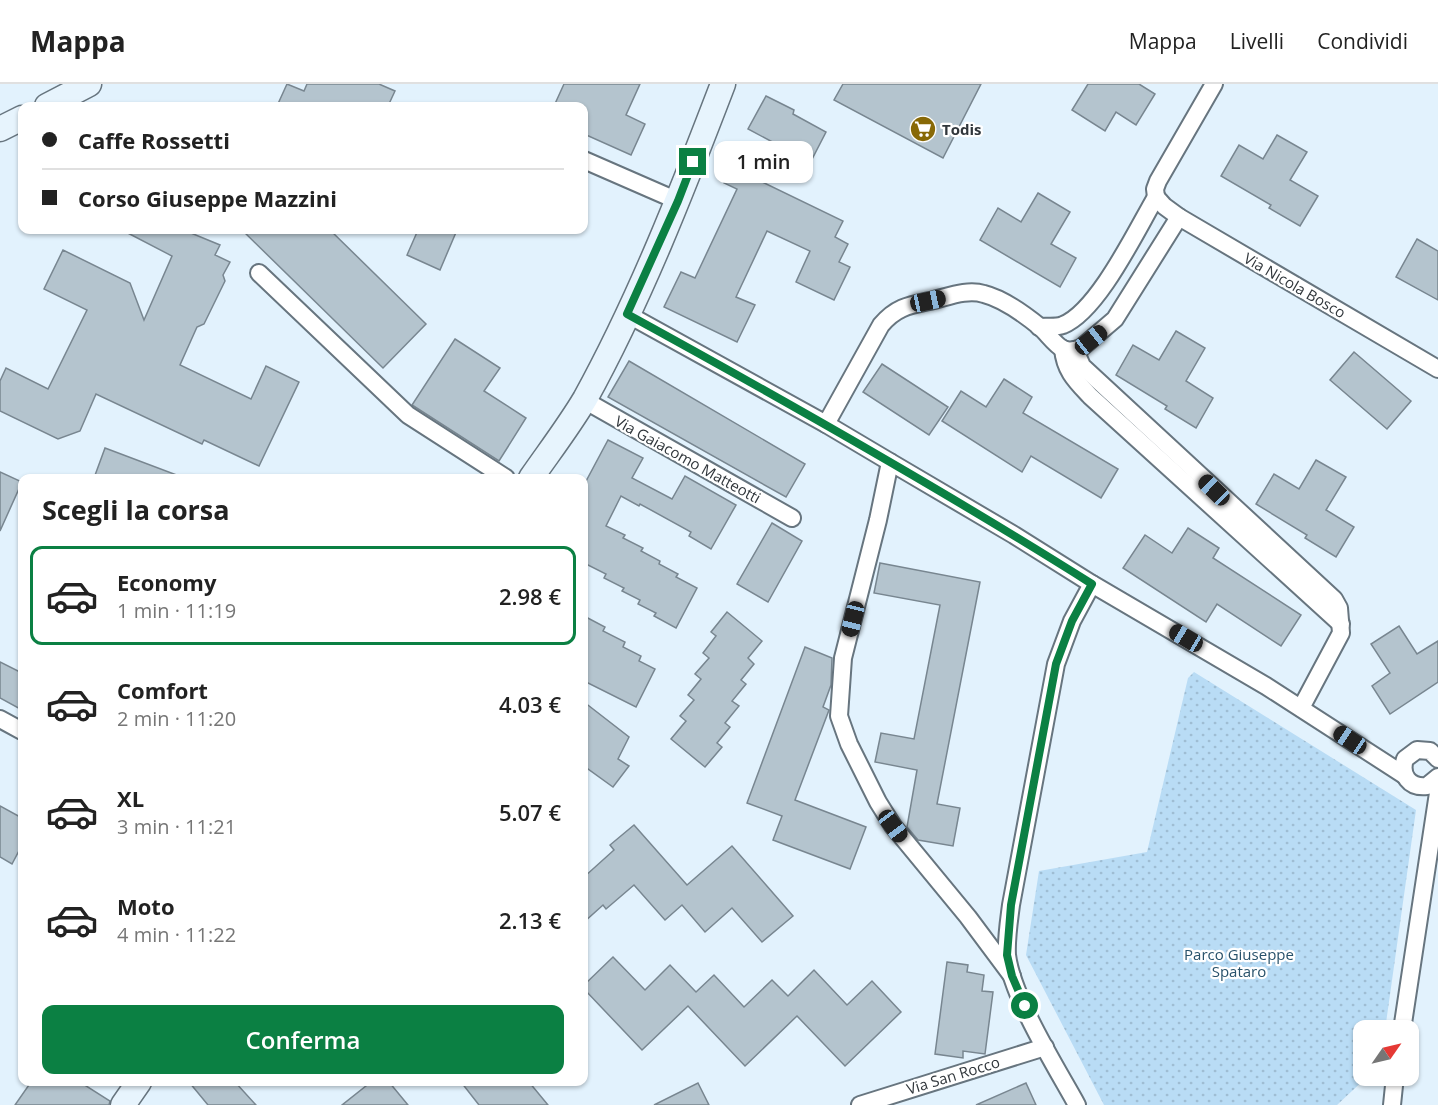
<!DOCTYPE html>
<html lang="it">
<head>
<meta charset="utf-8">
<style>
  body { margin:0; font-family:"Open Sans",sans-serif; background:#f2f2f2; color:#222; height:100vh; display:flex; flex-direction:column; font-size:22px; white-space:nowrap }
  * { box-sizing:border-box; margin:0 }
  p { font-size:20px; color:#767676 }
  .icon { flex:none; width:33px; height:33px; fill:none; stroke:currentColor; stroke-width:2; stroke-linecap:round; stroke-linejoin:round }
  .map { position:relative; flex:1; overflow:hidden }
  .details { position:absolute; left:18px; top:390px; width:570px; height:612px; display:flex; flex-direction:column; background:#fff; border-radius:12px; box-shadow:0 2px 4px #0004 }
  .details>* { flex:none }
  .banner { position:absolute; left:18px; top:18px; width:570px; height:132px; border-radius:12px; box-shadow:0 2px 4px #0004; display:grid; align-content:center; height:132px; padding:0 24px; background:#fff }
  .needle { width:39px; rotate:56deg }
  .buttons { position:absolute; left:1353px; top:936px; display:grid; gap:12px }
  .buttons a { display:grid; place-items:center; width:66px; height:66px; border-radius:12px; background:#fff; box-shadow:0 2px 4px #0004; font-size:30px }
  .end { position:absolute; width:27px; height:27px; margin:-14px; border:8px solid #0b8043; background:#fff; box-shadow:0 0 0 3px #fff }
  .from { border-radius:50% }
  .bubble { position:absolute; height:42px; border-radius:12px; background:#fff; box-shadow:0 2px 4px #0004; font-size:20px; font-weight:600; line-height:42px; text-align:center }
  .car { position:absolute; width:18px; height:36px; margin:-18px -9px; border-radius:8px; box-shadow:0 0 4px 2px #0007; background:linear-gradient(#222 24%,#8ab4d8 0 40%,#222 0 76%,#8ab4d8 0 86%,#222 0) }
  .banner b { display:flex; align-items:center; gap:21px; height:57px; font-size:22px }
  .banner b+b { border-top:2px solid #e0e0e0 }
  .banner i { width:15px; height:15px; background:#222 }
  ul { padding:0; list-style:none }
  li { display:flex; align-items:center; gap:18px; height:99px; margin:0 12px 9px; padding:0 12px; border:3px solid transparent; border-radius:12px }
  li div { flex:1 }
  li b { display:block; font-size:22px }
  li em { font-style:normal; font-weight:600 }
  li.current { border-color:#0b8043 }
  li>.icon { width:54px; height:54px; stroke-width:1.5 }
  h2 { padding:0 24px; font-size:27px; line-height:72px }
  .button { display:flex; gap:12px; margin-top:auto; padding:12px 24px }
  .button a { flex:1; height:69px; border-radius:12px; background:#0b8043; color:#fff; font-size:24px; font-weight:600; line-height:69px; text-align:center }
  header { display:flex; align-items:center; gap:36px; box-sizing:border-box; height:84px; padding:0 30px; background:#fff; border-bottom:2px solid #e0e0e0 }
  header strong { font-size:28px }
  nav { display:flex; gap:33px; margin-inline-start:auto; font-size:21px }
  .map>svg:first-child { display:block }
  .grass { fill:url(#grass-dots) }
  .building { fill:#b4c4ce; stroke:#788690; stroke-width:1.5 }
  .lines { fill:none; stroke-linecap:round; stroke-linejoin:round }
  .street-casing { stroke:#67757f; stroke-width:20 }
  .secondary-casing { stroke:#67757f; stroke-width:27 }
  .street { stroke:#fff; stroke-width:16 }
  .secondary { stroke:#e7f4fd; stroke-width:24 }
  .route { stroke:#0b8043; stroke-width:8 }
  .labels { text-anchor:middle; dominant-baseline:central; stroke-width:4.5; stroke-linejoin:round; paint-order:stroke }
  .poi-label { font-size:15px; font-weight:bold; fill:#30363b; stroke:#fff; text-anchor:start }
  .street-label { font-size:15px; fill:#30363b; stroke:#fff }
  .park-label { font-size:15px; fill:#28526b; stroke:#fff }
</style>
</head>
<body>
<header>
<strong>Mappa</strong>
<nav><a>Mappa</a><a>Livelli</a><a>Condividi</a></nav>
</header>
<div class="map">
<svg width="1438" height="1021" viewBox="0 0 1438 1021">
  <defs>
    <pattern id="grass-dots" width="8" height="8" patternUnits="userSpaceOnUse" patternTransform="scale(1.5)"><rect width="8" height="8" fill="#b9dcf5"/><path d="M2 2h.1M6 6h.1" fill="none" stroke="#9fbdd3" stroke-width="1.8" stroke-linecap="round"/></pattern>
  </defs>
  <rect width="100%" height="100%" fill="#e2f2fd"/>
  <!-- grass -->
  <polygon class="grass" points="1194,588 1416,726 1385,946 1364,946 1364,992 1368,992 1337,1021 1104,1021 1026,871 1039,787 1147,768 1188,594"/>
  <!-- building -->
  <g class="building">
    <polygon points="287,0 304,7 307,0 379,0 395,7 388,22 277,22"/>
    <polygon points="564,0 640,0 626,31 645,40 631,71 584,50 584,22 554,22"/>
    <polygon points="843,0 981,0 943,74 834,16"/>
    <polygon points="1088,0 1139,0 1155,10 1136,41 1116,28 1105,47 1072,26"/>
    <polygon points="766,12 794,26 793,30 826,48 808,83 793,75 795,70 748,45"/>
    <polygon points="1277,51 1307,68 1290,96 1318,112 1300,142 1269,124 1271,121 1221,92 1239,61 1263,75"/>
    <polygon points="731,83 843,137 835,153 848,160 839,178 850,183 834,216 796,198 810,167 767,147 736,213 755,221 737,258 664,223 681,188 695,194 737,105 724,99"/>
    <polygon points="1038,109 1070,128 1051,160 1076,174 1060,203 980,156 998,124 1021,138"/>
    <polygon points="122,146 167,146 165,149 191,149 220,161 215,171 230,178 223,191 225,197 204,240 197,243 180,281 251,315 266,282 299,298 259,382 204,356 202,360 96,310 80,347 58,355 0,327 0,297 6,284 48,305 87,226 44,205 63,166 130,199 144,236 172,172"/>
    <polygon points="242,146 330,146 426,240 383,284"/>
    <polygon points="418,146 457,146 440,186 407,171"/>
    <polygon points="1417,155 1438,167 1438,216 1396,193"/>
    <polygon points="1176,247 1205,264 1186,297 1213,314 1196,344 1165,325 1167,322 1116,291 1133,261 1159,276"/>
    <polygon points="455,255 500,284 484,307 526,334 499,377 412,321"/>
    <polygon points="1354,268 1411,317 1387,345 1330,296"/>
    <polygon points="629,277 805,380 786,413 608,313"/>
    <polygon points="882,280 948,323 929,351 863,308"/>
    <polygon points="1004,295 1032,313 1023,329 1118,385 1101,414 1031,372 1022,388 942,337 961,307 986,323"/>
    <polygon points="608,356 643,374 632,394 672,415 685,392 736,421 711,465 689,452 691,448 640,420 639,422 621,412 606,442 625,451 623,454 643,464 641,467 660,477 659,480 678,490 676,493 697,504 676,544 654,532 656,529 638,520 640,516 622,507 624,504 604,494 606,490 584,479 584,401"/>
    <polygon points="105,364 182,393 182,394 94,394"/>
    <polygon points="1316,376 1346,393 1326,426 1354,443 1336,473 1305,454 1307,451 1256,420 1274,390 1299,405"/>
    <polygon points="0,388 22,398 0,447"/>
    <polygon points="772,439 802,457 768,518 737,500"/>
    <polygon points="1188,444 1219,464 1213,474 1301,531 1281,562 1217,520 1206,538 1123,484 1145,451 1172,469"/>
    <polygon points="880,479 980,498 937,720 960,724 953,762 918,756 907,743 917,686 875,678 881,649 914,655 940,521 874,509"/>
    <polygon points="727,528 762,557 748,574 754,580 741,596 746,600 732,617 739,622 725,639 730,643 717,659 722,663 705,683 671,655 686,637 680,632 694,616 688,611 701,595 695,590 709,574 703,569 716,552 711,548"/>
    <polygon points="584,532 605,543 603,547 625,558 623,563 641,572 639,577 655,585 636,623 584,597"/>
    <polygon points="1399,542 1417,570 1438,557 1438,598 1390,630 1372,602 1390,589 1371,560"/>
    <polygon points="805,563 832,574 831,601 823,623 829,626 795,716 866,743 850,785 773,756 782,732 747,719"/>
    <polygon points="0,578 22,589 22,626 0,614"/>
    <polygon points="584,618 629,653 618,675 629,682 613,703 584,682"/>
    <polygon points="0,722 22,734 22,761 12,780 0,773"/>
    <polygon points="634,741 687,801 732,762 793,832 762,858 732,824 705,848 682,821 665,836 634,801 606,825 603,821 584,838 584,793 614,766 610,761"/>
    <polygon points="613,873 645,906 670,881 696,908 714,891 744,923 772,896 788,912 814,886 847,921 872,897 901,928 845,982 797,932 745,982 688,922 642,966 584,905 584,901"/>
    <polygon points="947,878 968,881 967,888 984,891 982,907 993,908 985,970 963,967 963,974 935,970"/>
    <polygon points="31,998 80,998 110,1017 109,1021 15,1021"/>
    <polygon points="189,998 235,998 256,1021 208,1021"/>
    <polygon points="371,998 389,998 408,1021 342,1021"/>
    <polygon points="461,998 529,998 548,1021 479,1021"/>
    <polygon points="698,999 709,1021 654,1021"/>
    <polygon points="1026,999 1036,1021 976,1021"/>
  </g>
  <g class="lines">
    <!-- street casing -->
    <g class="street-casing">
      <g id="street">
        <polyline points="584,76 678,117"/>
        <polyline points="1156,113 1164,122 1179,133 1438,285"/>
        <polyline points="1156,113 1155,105 1158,97 1214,0"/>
        <polyline points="259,189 408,331 506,394"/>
        <polyline points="627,230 826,340 890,378 1014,451 1092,500 1266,602 1404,691"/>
        <path d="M1039,243C1047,242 1056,244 1063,241C1098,227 1136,147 1156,113"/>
        <path d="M1063,265C1065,287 1076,297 1090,312L1341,540"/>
        <polyline points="1075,266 1082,282 1334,515 1339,524 1341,549 1301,624"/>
        <polyline points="584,316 792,434"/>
        <path d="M826,340L881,241C897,222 911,221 934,216C950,212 968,205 984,210C1004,215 1024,230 1040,243C1047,249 1055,261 1063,265C1069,268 1076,266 1081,264L1115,235L1179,133"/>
        <polyline points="890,378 878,436 843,574 839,632 849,660 878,718 893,742 968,833 1012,892"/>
        <polyline points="0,635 22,647"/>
        <path d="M1438,675L1430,667L1417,666L1405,675C1400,691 1409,704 1427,702L1438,693"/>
        <polyline points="1402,946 1438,709"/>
        <polyline points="860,1021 1045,963"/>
        <path d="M1077,1021C1056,983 1012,913 1007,871C1006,855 1009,837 1011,821L1056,580L1072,537L1092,500"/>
        <polyline points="1392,1021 1395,992"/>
      </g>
    </g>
    <!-- secondary casing -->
    <g class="secondary-casing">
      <g id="secondary">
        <polyline points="47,22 89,0"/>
        <polyline points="0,45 22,34"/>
        <path d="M531,394C549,368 569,342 585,315C640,215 682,107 723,0"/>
        <polyline points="123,1021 139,998"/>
      </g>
    </g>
    <!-- street -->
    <use href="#street" class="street"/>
    <!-- secondary -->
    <use href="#secondary" class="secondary"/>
  </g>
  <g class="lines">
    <!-- route -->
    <path class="route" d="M693,78L678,117L627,230C784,316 940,404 1092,500L1072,537L1056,580L1011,821L1007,871L1012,892L1025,922"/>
  </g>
  <!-- icons -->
  <defs>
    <g id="supermarket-disc" transform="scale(1.35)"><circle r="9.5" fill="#886907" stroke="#fff"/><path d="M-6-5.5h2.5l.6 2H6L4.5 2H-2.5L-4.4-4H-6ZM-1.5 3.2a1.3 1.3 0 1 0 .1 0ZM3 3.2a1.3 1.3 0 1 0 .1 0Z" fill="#fff"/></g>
  </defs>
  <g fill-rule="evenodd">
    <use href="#supermarket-disc" x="923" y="45"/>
  </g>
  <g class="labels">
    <!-- poi labels -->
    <g class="poi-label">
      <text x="942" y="45">Todis</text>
    </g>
    <!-- street labels -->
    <g class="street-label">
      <text transform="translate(1295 201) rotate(30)">Via Nicola Bosco</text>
      <text transform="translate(688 375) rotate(29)">Via Gaiacomo Matteotti</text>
      <text transform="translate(953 991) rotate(-17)">Via San Rocco</text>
    </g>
    <!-- park labels -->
    <g class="park-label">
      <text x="1239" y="870">Parco Giuseppe<tspan x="1239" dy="17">Spataro</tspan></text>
    </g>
  </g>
</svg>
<div class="buttons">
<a><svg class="needle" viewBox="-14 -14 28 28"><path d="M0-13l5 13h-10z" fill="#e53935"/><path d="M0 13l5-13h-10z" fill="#767676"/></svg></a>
</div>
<i class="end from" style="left:1025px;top:922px"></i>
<i class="end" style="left:693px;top:78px"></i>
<div class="bubble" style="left:714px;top:57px;width:99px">1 min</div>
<i class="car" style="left:928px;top:217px;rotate:78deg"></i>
<i class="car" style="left:1091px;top:256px;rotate:52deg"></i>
<i class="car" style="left:1214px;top:406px;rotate:314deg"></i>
<i class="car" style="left:853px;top:535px;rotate:194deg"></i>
<i class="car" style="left:1186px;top:554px;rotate:301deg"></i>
<i class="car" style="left:1350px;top:656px;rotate:304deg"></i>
<i class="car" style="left:893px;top:742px;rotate:143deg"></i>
<div class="banner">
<b><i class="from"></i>Caffe Rossetti</b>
<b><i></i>Corso Giuseppe Mazzini</b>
</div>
<section class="details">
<h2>Scegli la corsa</h2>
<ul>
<li class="current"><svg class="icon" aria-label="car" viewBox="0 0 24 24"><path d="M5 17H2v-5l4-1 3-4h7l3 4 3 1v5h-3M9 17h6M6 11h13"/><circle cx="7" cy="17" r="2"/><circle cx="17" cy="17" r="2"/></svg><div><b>Economy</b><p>1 min · 11:19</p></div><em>2.98 €</em></li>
<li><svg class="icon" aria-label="car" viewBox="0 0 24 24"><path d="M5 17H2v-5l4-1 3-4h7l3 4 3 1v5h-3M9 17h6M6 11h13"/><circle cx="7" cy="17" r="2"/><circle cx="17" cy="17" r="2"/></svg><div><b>Comfort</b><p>2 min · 11:20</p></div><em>4.03 €</em></li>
<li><svg class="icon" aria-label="car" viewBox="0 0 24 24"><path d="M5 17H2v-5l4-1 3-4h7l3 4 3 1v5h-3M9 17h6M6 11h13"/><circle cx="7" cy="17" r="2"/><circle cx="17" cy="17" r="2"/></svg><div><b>XL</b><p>3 min · 11:21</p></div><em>5.07 €</em></li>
<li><svg class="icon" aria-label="car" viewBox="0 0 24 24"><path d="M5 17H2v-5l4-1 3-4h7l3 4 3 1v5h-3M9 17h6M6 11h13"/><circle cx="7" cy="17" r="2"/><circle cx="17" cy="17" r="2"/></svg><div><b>Moto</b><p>4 min · 11:22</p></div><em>2.13 €</em></li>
</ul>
<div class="button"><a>Conferma</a></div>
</section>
</div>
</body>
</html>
